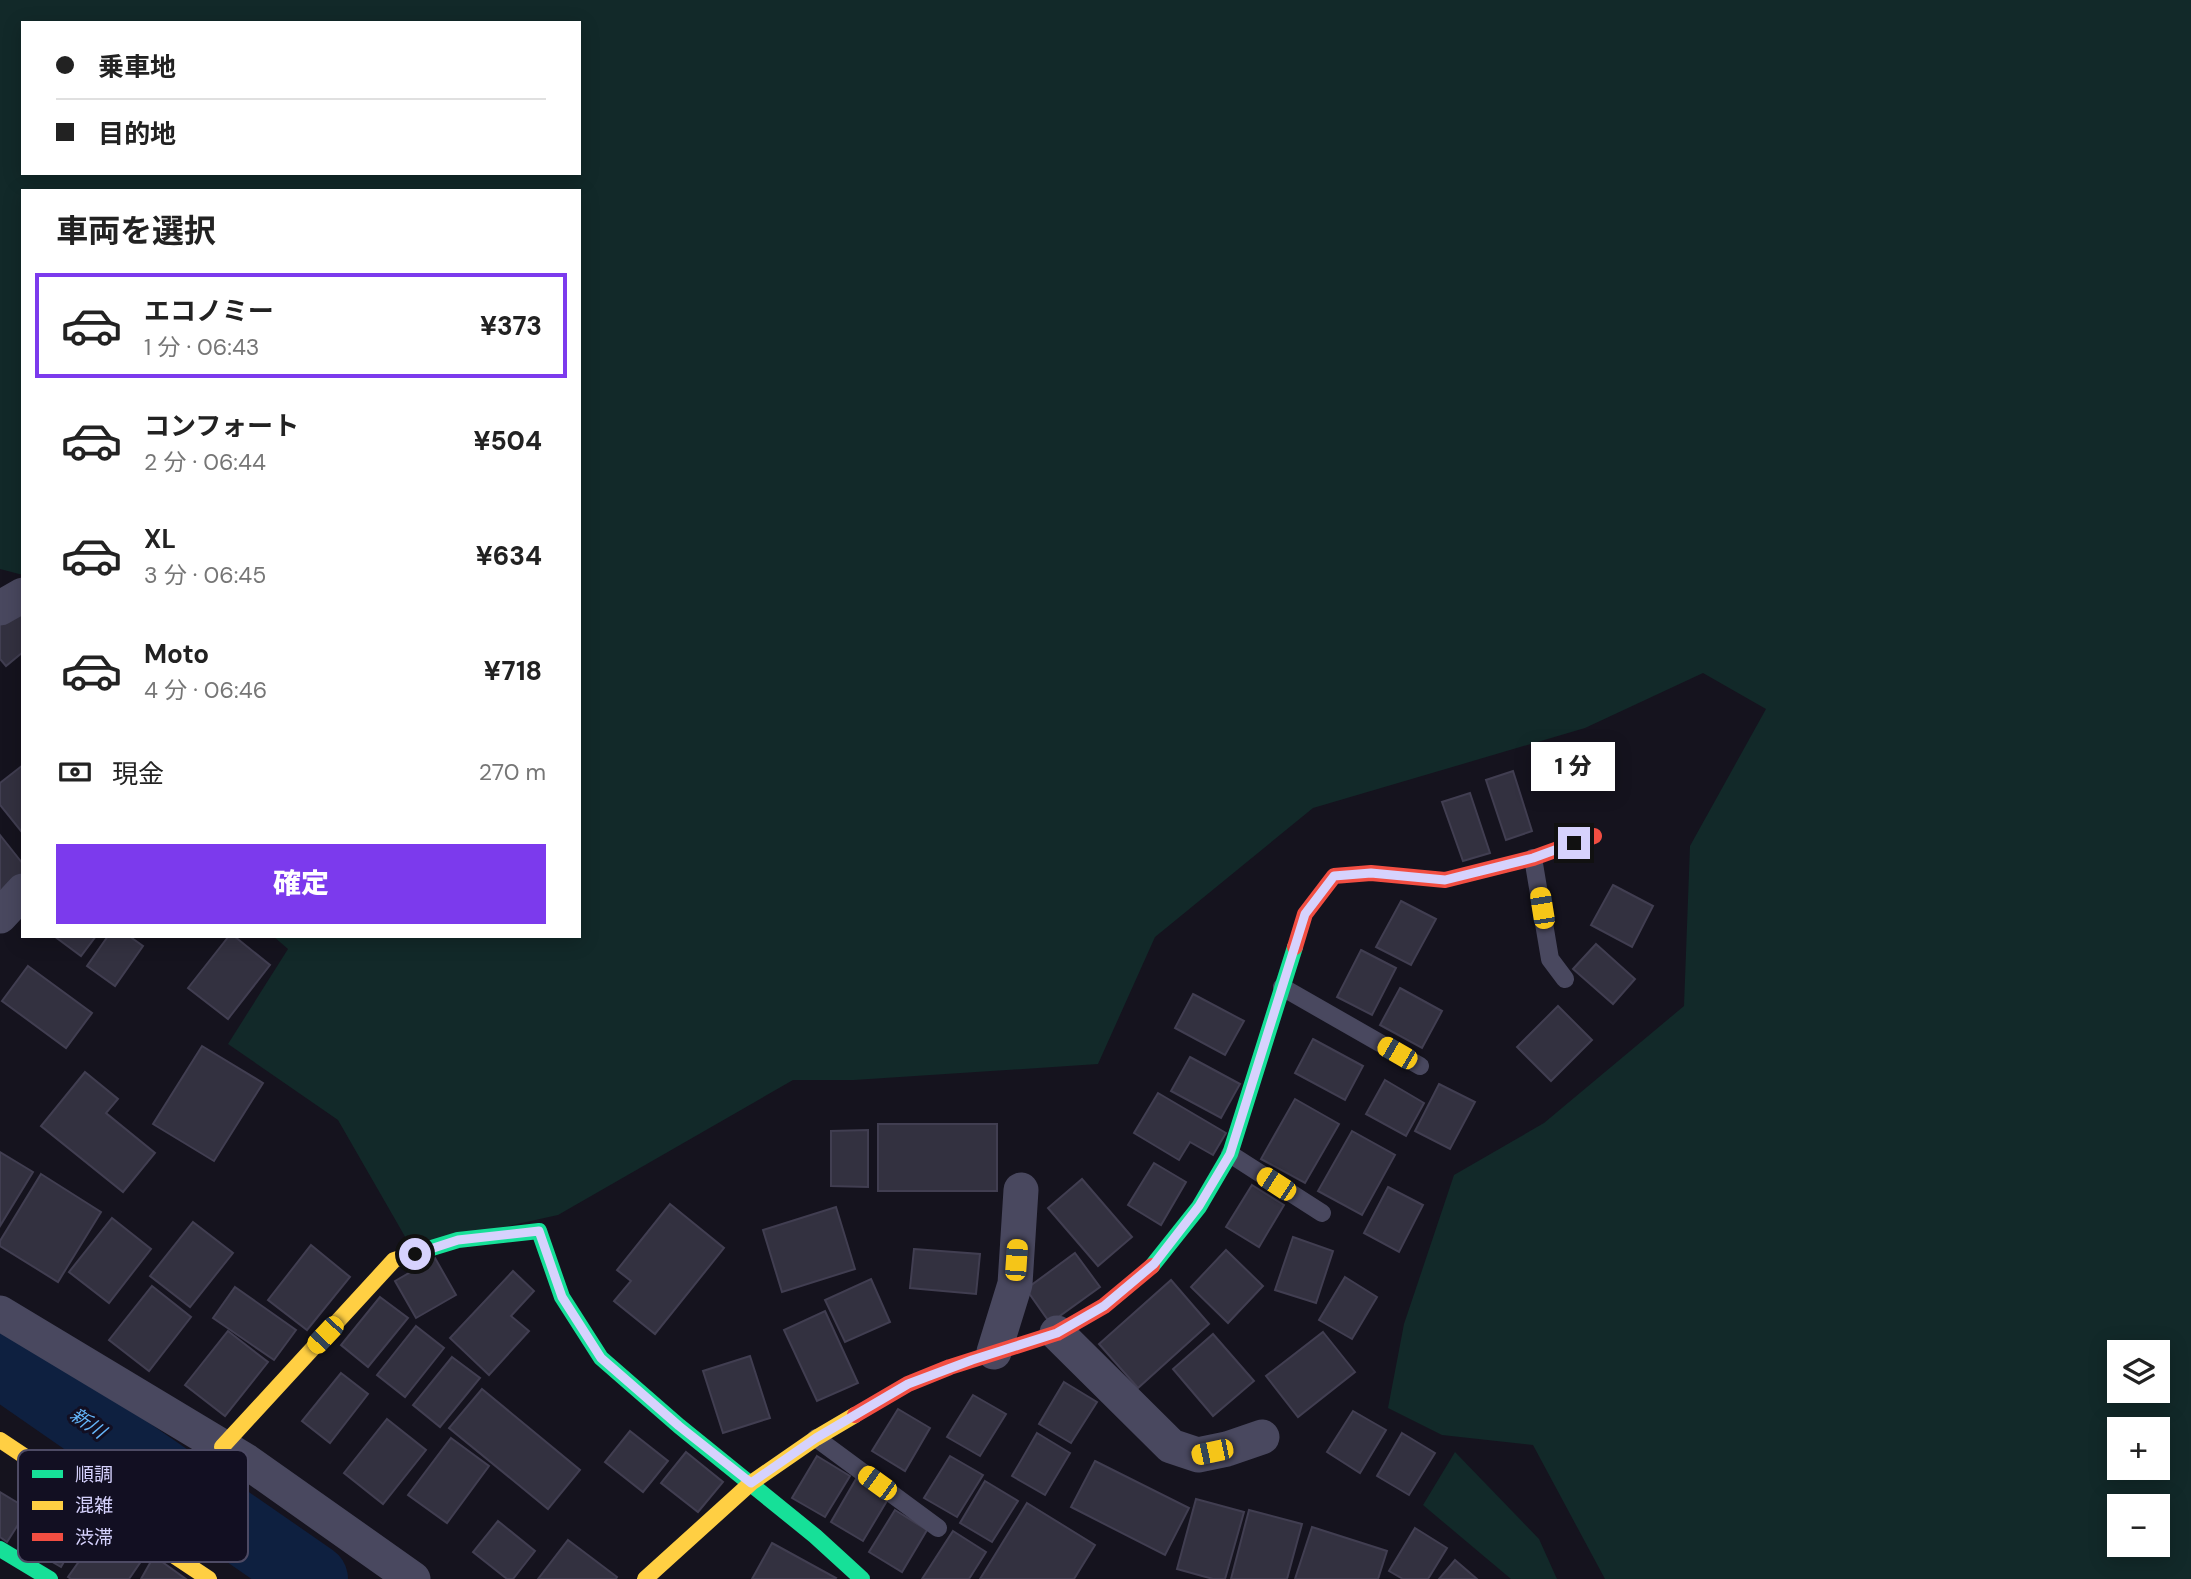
<!DOCTYPE html>
<html lang="ja">
<head>
<meta charset="utf-8">
<style>
  body { margin:0; font-family:"DM Sans","Noto Sans JP",sans-serif; background:#f6f6f6; color:#222; height:100vh; display:flex; flex-direction:column; font-size:26px; white-space:nowrap }
  * { box-sizing:border-box; margin:0 }
  p { font-size:23px; color:#767676 }
  .icon { flex:none; width:38px; height:38px; fill:none; stroke:currentColor; stroke-width:2; stroke-linecap:round; stroke-linejoin:round }
  .map { position:relative; flex:1; overflow:hidden }
  .panel { position:absolute; left:21px; top:189px; width:560px; height:749px; display:flex; flex-direction:column; background:#fff; border-radius:0px; box-shadow:0 4px 18px #0003 }
  .panel>* { flex:none }
  .banner { position:absolute; left:21px; top:21px; width:560px; height:154px; border-radius:0px; box-shadow:0 4px 18px #0003; display:grid; align-content:center; height:154px; padding:0 35px; background:#fff }
  .buttons { position:absolute; left:2107px; top:1340px; display:grid; gap:14px }
  .buttons a { display:grid; place-items:center; width:63px; height:63px; border-radius:0px; background:#fff; box-shadow:0 4px 18px #0003; font-size:35px }
  .end { position:absolute; width:32px; height:32px; margin:-16px; border:9px solid #d6d2fd; background:#111; box-shadow:0 0 0 4px #111 }
  .from { border-radius:50% }
  .bubble { position:absolute; height:49px; border-radius:0px; background:#fff; box-shadow:0 4px 18px #0003; font-size:23px; font-weight:800; line-height:49px; text-align:center }
  .car { position:absolute; width:21px; height:42px; margin:-21px -10px; border-radius:9px; box-shadow:0 0 5px 2px #0007; background:linear-gradient(#f5c518 24%,#345 0 40%,#f5c518 0 76%,#345 0 86%,#f5c518 0) }
  .banner b { display:flex; align-items:center; gap:24px; height:66px; font-size:26px }
  .banner b+b { border-top:2px solid #e0e0e0 }
  .banner i { width:18px; height:18px; background:#222 }
  ul { padding:0; list-style:none }
  li { display:flex; align-items:center; gap:21px; height:105px; margin:0 14px 10px; padding:0 21px; border:4px solid transparent; border-radius:0px }
  li div { flex:1 }
  li b { display:block; font-size:26px }
  li em { font-style:normal; font-weight:800 }
  li.current { border-color:#7c3aed }
  li>.icon { width:63px; height:63px; stroke-width:1.5 }
  h2 { padding:0 35px; font-size:32px; line-height:84px }
  .pay { display:flex; align-items:center; gap:18px; height:77px; padding:0 35px; font-size:26px }
  .pay p { margin-inline-start:auto }
  .cta { display:flex; gap:14px; margin-top:auto; padding:14px 35px }
  .cta a { flex:1; height:80px; border-radius:0px; background:#7c3aed; color:#fff; font-size:28px; font-weight:800; line-height:80px; text-align:center }
  .map>svg:first-child { display:block }
  .green { fill:#122929; fill-rule:evenodd }
  .lines { fill:none; stroke-linecap:round; stroke-linejoin:round }
  .river { stroke:#0e2040; stroke-width:70 }
  .building { fill:#333140; stroke:#413e51; stroke-width:2 }
  .lane { stroke:#49485f; stroke-width:18 }
  .street { stroke:#49485f; stroke-width:35 }
  .fast { stroke:#16e098; stroke-width:16 }
  .slow { stroke:#ffcf43; stroke-width:16 }
  .jam { stroke:#f24e42; stroke-width:16 }
  .route { stroke:#d6d2fd; stroke-width:9 }
  .labels { text-anchor:middle; dominant-baseline:central; stroke-width:6; stroke-linejoin:round; paint-order:stroke }
  .water-label { font-size:19px; font-style:italic; fill:#64b5f9; stroke:#120f22 }
  .key { fill:#120f22; stroke:#4d4a64; stroke-width:2 }
  .key-label { font-size:19px; fill:#d6d2fd }
</style>
</head>
<body>
<div class="map">
<svg width="2191" height="1579" viewBox="0 0 2191 1579">
  <rect width="100%" height="100%" fill="#15131e"/>
  <!-- green -->
  <g class="green">
    <path d="M0,0H2191V1579H1605L1533,1445L1442,1435L1388,1408L1404,1324L1454,1175L1544,1123L1684,1006L1690,846L1766,709L1703,673L1585,728L1313,808L1155,937L1098,1064L854,1080H793L558,1215L411,1247L338,1120L228,1044L288,949L273,936H579V191H23V575L0,569ZM23,23H579V173H23ZM2119,1353H2158V1391H2119ZM2119,1430H2158V1468H2119ZM2119,1507H2158V1545H2119Z"/>
    <polygon points="1455,1452 1539,1539 1557,1579 1511,1579 1423,1505"/>
  </g>
  <g class="lines">
    <!-- river -->
    <polyline class="river" points="0,1362 313,1579"/>
  </g>
  <!-- building -->
  <g class="building">
    <polygon points="23,613 23,652 6,666 0,659 0,624"/>
    <polygon points="23,765 23,829 21,831 0,805 0,783"/>
    <polygon points="1513,771 1532,831 1506,840 1486,780"/>
    <polygon points="1470,793 1490,853 1463,861 1442,802"/>
    <polygon points="0,835 23,864 23,879 0,898"/>
    <polygon points="1613,885 1653,906 1632,947 1591,925"/>
    <polygon points="1401,901 1436,919 1411,965 1376,947"/>
    <polygon points="54,936 96,936 81,956"/>
    <polygon points="108,936 129,936 143,946 115,986 87,966"/>
    <polygon points="229,936 234,936 270,965 228,1019 188,988"/>
    <polygon points="1596,944 1635,979 1613,1004 1573,969"/>
    <polygon points="1361,950 1396,968 1372,1015 1337,997"/>
    <polygon points="28,966 92,1013 66,1048 2,1001"/>
    <polygon points="1400,988 1442,1011 1422,1048 1380,1025"/>
    <polygon points="1193,994 1244,1021 1225,1055 1175,1028"/>
    <polygon points="1558,1006 1592,1040 1551,1081 1517,1047"/>
    <polygon points="1313,1039 1363,1066 1345,1100 1295,1073"/>
    <polygon points="202,1046 263,1083 214,1161 153,1124"/>
    <polygon points="1190,1057 1240,1084 1221,1118 1171,1091"/>
    <polygon points="85,1072 118,1099 106,1113 155,1153 123,1192 41,1126"/>
    <polygon points="1385,1080 1424,1103 1406,1136 1366,1114"/>
    <polygon points="1439,1084 1475,1102 1450,1149 1415,1131"/>
    <polygon points="1158,1093 1226,1133 1213,1155 1190,1142 1179,1160 1134,1133"/>
    <polygon points="1295,1099 1339,1124 1305,1183 1261,1159"/>
    <rect x="878" y="1124" width="119" height="67"/>
    <polygon points="868,1130 868,1187 831,1186 831,1131"/>
    <polygon points="1352,1131 1395,1155 1362,1215 1318,1191"/>
    <polygon points="0,1152 33,1172 0,1226"/>
    <polygon points="1154,1163 1186,1182 1161,1225 1128,1205"/>
    <polygon points="41,1174 101,1212 58,1282 0,1246 0,1241"/>
    <polygon points="1082,1179 1132,1237 1098,1266 1048,1208"/>
    <polygon points="1252,1185 1284,1205 1259,1247 1226,1227"/>
    <polygon points="1388,1187 1423,1205 1399,1252 1364,1233"/>
    <polygon points="670,1204 724,1248 655,1334 614,1301 631,1281 617,1270"/>
    <polygon points="836,1207 855,1269 782,1292 763,1230"/>
    <polygon points="112,1218 151,1249 109,1303 69,1272"/>
    <polygon points="193,1222 233,1253 190,1307 150,1276"/>
    <polygon points="1293,1237 1333,1251 1316,1303 1275,1290"/>
    <polygon points="311,1245 350,1277 307,1330 268,1300"/>
    <polygon points="914,1249 980,1254 976,1294 910,1288"/>
    <polygon points="1226,1250 1263,1286 1228,1323 1191,1287"/>
    <polygon points="1075,1253 1100,1287 1050,1323 1026,1289"/>
    <polygon points="435,1258 456,1295 416,1318 395,1281"/>
    <polygon points="513,1271 534,1291 511,1316 529,1331 489,1375 450,1338"/>
    <polygon points="1345,1277 1377,1297 1352,1339 1319,1320"/>
    <polygon points="871,1279 890,1322 845,1342 825,1300"/>
    <polygon points="1171,1280 1209,1324 1138,1388 1099,1344"/>
    <polygon points="152,1286 191,1317 149,1371 109,1340"/>
    <polygon points="235,1287 296,1330 274,1360 213,1318"/>
    <polygon points="380,1297 408,1318 368,1367 341,1345"/>
    <polygon points="825,1311 858,1383 817,1401 784,1330"/>
    <polygon points="416,1326 444,1348 405,1397 377,1375"/>
    <polygon points="228,1331 268,1362 225,1416 185,1385"/>
    <polygon points="1323,1332 1355,1372 1298,1417 1266,1376"/>
    <polygon points="1213,1334 1254,1381 1213,1416 1173,1369"/>
    <polygon points="750,1356 770,1418 723,1433 703,1371"/>
    <polygon points="452,1357 480,1378 440,1427 413,1405"/>
    <polygon points="341,1373 368,1394 330,1443 302,1421"/>
    <polygon points="1064,1382 1097,1402 1071,1443 1039,1424"/>
    <polygon points="482,1389 580,1470 548,1509 449,1428"/>
    <polygon points="973,1395 1006,1414 980,1456 947,1437"/>
    <polygon points="898,1409 930,1428 905,1471 872,1451"/>
    <polygon points="1353,1411 1386,1430 1360,1473 1327,1452"/>
    <polygon points="387,1419 426,1450 383,1504 344,1473"/>
    <polygon points="630,1431 668,1461 643,1492 605,1462"/>
    <polygon points="1037,1433 1070,1453 1045,1495 1012,1476"/>
    <polygon points="1402,1433 1435,1453 1409,1495 1377,1476"/>
    <polygon points="451,1438 489,1466 447,1523 408,1495"/>
    <polygon points="686,1452 723,1482 698,1512 661,1483"/>
    <polygon points="817,1456 850,1476 825,1517 792,1498"/>
    <polygon points="950,1456 983,1475 957,1517 924,1498"/>
    <polygon points="1095,1461 1189,1508 1165,1555 1071,1507"/>
    <polygon points="856,1479 888,1499 863,1541 831,1522"/>
    <polygon points="985,1481 1018,1501 992,1542 960,1523"/>
    <polygon points="0,1492 28,1509 7,1542 0,1537"/>
    <polygon points="58,1495 92,1514 61,1567 28,1548"/>
    <polygon points="1196,1499 1244,1512 1225,1579 1213,1579 1177,1569"/>
    <polygon points="1027,1503 1095,1545 1074,1579 980,1579"/>
    <polygon points="895,1510 927,1530 902,1572 869,1552"/>
    <polygon points="1249,1510 1302,1524 1287,1579 1231,1579"/>
    <polygon points="498,1521 535,1551 513,1579 507,1579 473,1552"/>
    <polygon points="104,1526 146,1554 129,1579 71,1579 68,1577"/>
    <polygon points="1312,1527 1387,1551 1378,1579 1295,1579"/>
    <polygon points="1415,1528 1447,1548 1428,1579 1403,1579 1389,1571"/>
    <polygon points="953,1531 986,1552 969,1579 922,1579"/>
    <polygon points="568,1540 617,1577 616,1579 538,1579"/>
    <polygon points="772,1543 836,1578 835,1579 752,1579"/>
    <polygon points="154,1556 186,1579 141,1579"/>
    <polygon points="1455,1560 1477,1579 1439,1579"/>
  </g>
  <g class="lines">
    <!-- lane -->
    <g class="lane">
      <polyline points="1533,858 1550,959 1565,979"/>
      <polyline points="1282,987 1420,1066"/>
      <polyline points="1230,1154 1322,1213"/>
      <polyline points="816,1438 938,1528"/>
    </g>
    <!-- street -->
    <g class="street">
      <polyline points="0,608 23,595"/>
      <polyline points="0,916 23,891"/>
      <polyline points="0,1313 246,1461 413,1579"/>
      <polyline points="1057,1333 1171,1446 1198,1455 1227,1449 1262,1437"/>
      <polyline points="994,1352 1015,1284 1021,1190"/>
    </g>
    <!-- fast -->
    <g class="fast">
      <polyline points="412,1254 458,1240 539,1231 562,1297 601,1358 679,1426 815,1536 862,1579"/>
      <polyline points="1152,1266 1199,1207 1230,1154 1295,947"/>
      <polyline points="0,1549 50,1579"/>
    </g>
    <!-- slow -->
    <g class="slow">
      <polyline points="0,1440 209,1579"/>
      <polyline points="222,1447 394,1260 412,1254"/>
      <polyline points="645,1579 751,1483 816,1438 855,1415"/>
    </g>
    <!-- jam -->
    <g class="jam">
      <polyline points="1295,947 1305,914 1334,876 1371,873 1445,880 1533,858 1594,836"/>
      <polyline points="855,1415 908,1384 950,1367 1057,1333 1104,1306 1152,1266"/>
    </g>
  </g>
  <g class="lines">
    <!-- route -->
    <polyline class="route" points="415,1254 458,1240 539,1231 562,1297 601,1358 679,1426 751,1483 816,1438 908,1384 972,1360 1057,1333 1104,1306 1154,1264 1199,1206 1230,1154 1305,914 1334,876 1371,873 1445,880 1533,858 1574,843"/>
  </g>
  <g class="labels">
    <!-- water labels -->
    <g class="water-label">
      <text transform="translate(88 1423) rotate(35)">新川</text>
    </g>
  </g>
  <!-- legend -->
  <rect x="18" y="1450" width="230" height="112" rx="10" class="key"/>
  <rect x="32" y="1470" width="31" height="8" fill="#16e098"/>
  <rect x="32" y="1501" width="31" height="9" fill="#ffcf43"/>
  <rect x="32" y="1533" width="31" height="8" fill="#f24e42"/>
  <g class="key-label">
    <text x="75" y="1481">順調</text>
    <text x="75" y="1512">混雑</text>
    <text x="75" y="1544">渋滞</text>
  </g>
</svg>
<div class="buttons">
<a><svg class="icon" aria-label="layers" viewBox="0 0 24 24"><path d="M12 4l9 5-9 5-9-5zM3 14l9 5 9-5"/></svg></a>
<a>+</a>
<a>−</a>
</div>
<i class="end from" style="left:415px;top:1254px"></i>
<i class="end" style="left:1574px;top:843px"></i>
<div class="bubble" style="left:1531px;top:742px;width:84px">1 分</div>
<i class="car" style="left:1542px;top:908px;rotate:351deg"></i>
<i class="car" style="left:1397px;top:1053px;rotate:300deg"></i>
<i class="car" style="left:1276px;top:1184px;rotate:303deg"></i>
<i class="car" style="left:1016px;top:1260px;rotate:4deg"></i>
<i class="car" style="left:325px;top:1335px;rotate:223deg"></i>
<i class="car" style="left:1212px;top:1452px;rotate:258deg"></i>
<i class="car" style="left:877px;top:1483px;rotate:306deg"></i>
<div class="banner">
<b><i class="from"></i>乗車地</b>
<b><i></i>目的地</b>
</div>
<section class="panel">
<h2>車両を選択</h2>
<ul>
<li class="current"><svg class="icon" aria-label="car" viewBox="0 0 24 24"><path d="M5 17H2v-5l4-1 3-4h7l3 4 3 1v5h-3M9 17h6M6 11h13"/><circle cx="7" cy="17" r="2"/><circle cx="17" cy="17" r="2"/></svg><div><b>エコノミー</b><p>1 分 · 06:43</p></div><em>¥373</em></li>
<li><svg class="icon" aria-label="car" viewBox="0 0 24 24"><path d="M5 17H2v-5l4-1 3-4h7l3 4 3 1v5h-3M9 17h6M6 11h13"/><circle cx="7" cy="17" r="2"/><circle cx="17" cy="17" r="2"/></svg><div><b>コンフォート</b><p>2 分 · 06:44</p></div><em>¥504</em></li>
<li><svg class="icon" aria-label="car" viewBox="0 0 24 24"><path d="M5 17H2v-5l4-1 3-4h7l3 4 3 1v5h-3M9 17h6M6 11h13"/><circle cx="7" cy="17" r="2"/><circle cx="17" cy="17" r="2"/></svg><div><b>XL</b><p>3 分 · 06:45</p></div><em>¥634</em></li>
<li><svg class="icon" aria-label="car" viewBox="0 0 24 24"><path d="M5 17H2v-5l4-1 3-4h7l3 4 3 1v5h-3M9 17h6M6 11h13"/><circle cx="7" cy="17" r="2"/><circle cx="17" cy="17" r="2"/></svg><div><b>Moto</b><p>4 分 · 06:46</p></div><em>¥718</em></li>
</ul>
<div class="pay"><svg class="icon" aria-label="cash" viewBox="0 0 24 24"><path d="M3 7h18v10H3z"/><circle cx="12" cy="12" r="2"/></svg>現金<p>270 m</p></div>
<div class="cta"><a>確定</a></div>
</section>
</div>
</body>
</html>
